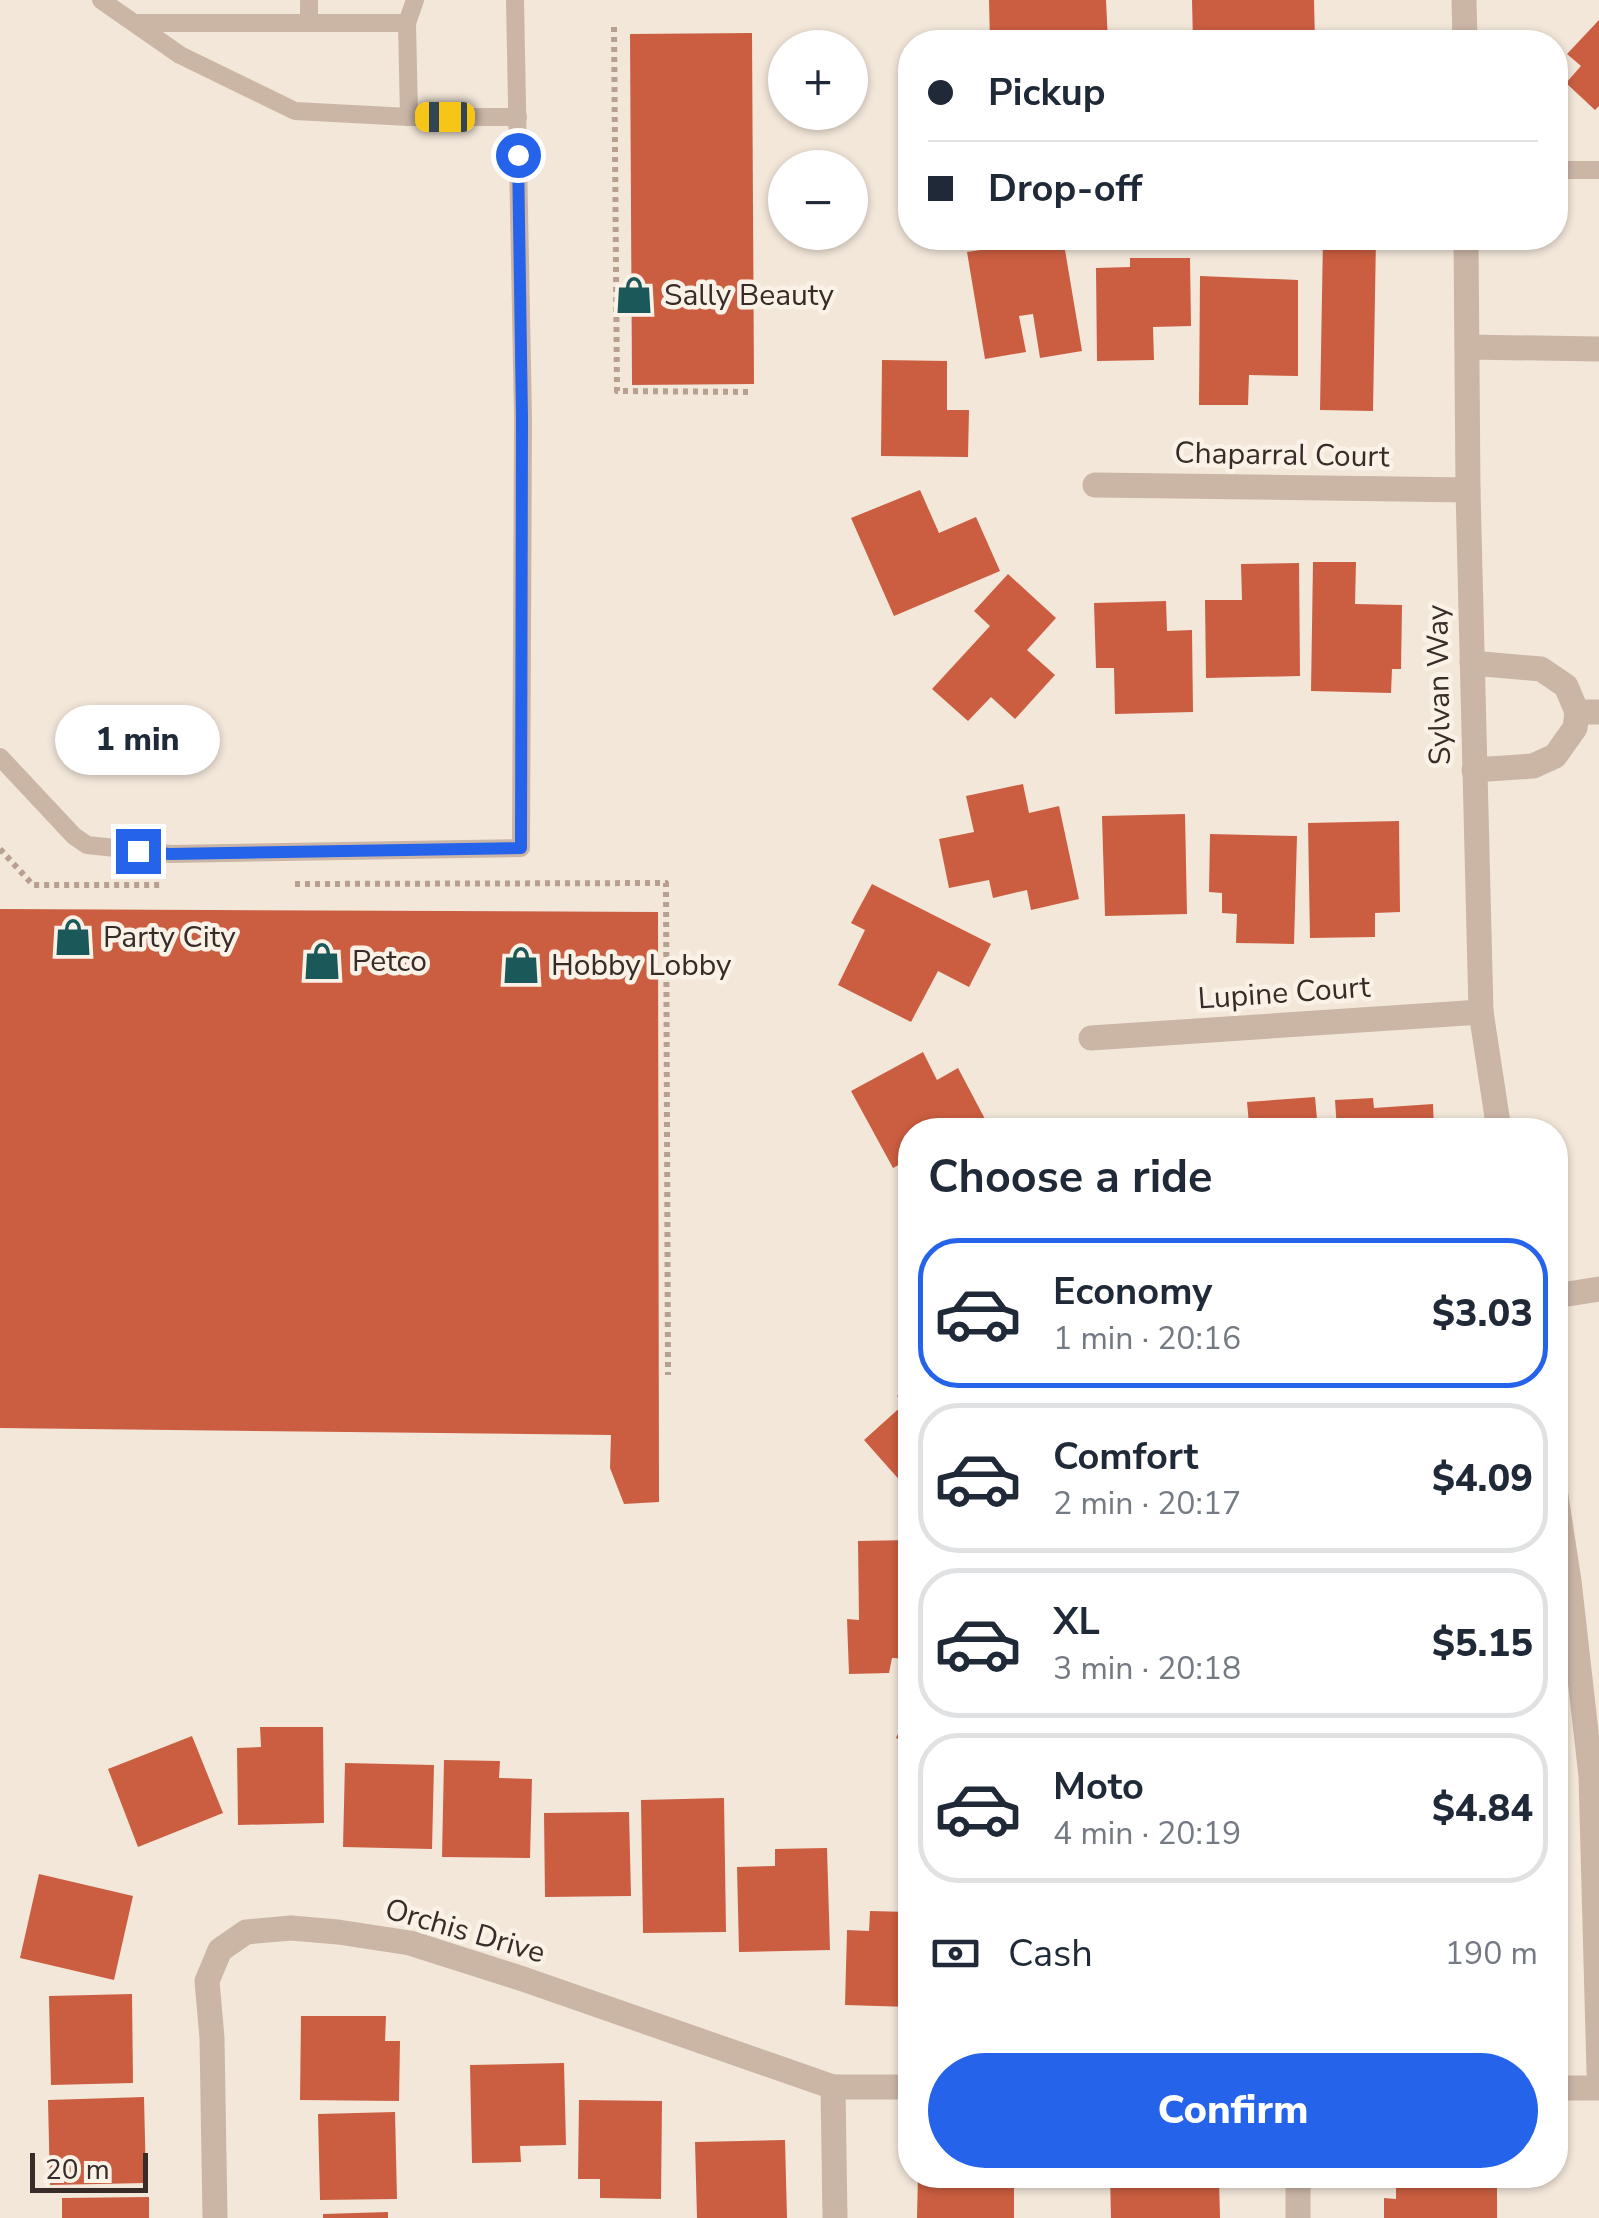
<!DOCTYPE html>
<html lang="en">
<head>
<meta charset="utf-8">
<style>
  body { margin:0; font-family:"Nunito Sans",sans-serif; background:#f6f6f7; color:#1f2937; height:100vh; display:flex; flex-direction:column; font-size:38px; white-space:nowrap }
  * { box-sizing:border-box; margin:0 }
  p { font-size:32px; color:#747a83 }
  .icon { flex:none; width:55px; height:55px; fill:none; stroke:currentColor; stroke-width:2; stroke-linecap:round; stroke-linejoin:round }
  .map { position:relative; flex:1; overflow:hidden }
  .side { position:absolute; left:898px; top:1118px; width:670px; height:1070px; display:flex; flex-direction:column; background:#fff; border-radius:40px; box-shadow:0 2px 8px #0004 }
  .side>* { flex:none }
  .top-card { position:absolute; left:898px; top:30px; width:670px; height:220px; border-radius:40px; box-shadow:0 2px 8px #0004; display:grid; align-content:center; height:220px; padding:0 30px; background:#fff }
  .buttons { position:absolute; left:768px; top:30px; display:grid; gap:20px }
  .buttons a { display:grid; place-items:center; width:100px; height:100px; border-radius:50%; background:#fff; box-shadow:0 2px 8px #0004; font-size:50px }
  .scale { position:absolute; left:30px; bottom:25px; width:118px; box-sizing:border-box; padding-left:10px; border:5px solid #372c27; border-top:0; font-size:28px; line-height:35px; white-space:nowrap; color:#372c27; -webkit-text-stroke:8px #faf1e7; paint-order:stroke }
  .end { position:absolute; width:45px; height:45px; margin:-22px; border:12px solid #2563eb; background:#fff; box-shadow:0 0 0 5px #fff }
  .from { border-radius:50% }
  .bubble { position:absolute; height:70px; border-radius:35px; background:#fff; box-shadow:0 2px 8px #0004; font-size:32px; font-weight:800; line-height:70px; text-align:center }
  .car { position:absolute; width:30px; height:60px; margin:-30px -15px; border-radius:12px; box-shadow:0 0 8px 2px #0007; background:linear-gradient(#f5c518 24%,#345 0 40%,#f5c518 0 76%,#345 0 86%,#f5c518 0) }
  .top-card b { display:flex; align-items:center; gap:35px; height:95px; font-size:38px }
  .top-card b+b { border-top:2px solid #e0e1e3 }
  .top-card i { width:25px; height:25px; background:#1f2937 }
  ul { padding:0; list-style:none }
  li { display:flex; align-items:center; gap:30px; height:150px; margin:0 20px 15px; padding:0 10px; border:5px solid #e0e1e3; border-radius:40px }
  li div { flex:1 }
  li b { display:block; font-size:38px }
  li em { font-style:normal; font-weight:800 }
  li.selected { border-color:#2563eb }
  li>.icon { width:90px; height:90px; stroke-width:1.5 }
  h2 { padding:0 30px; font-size:45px; line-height:120px }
  .pay { display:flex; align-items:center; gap:25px; height:110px; padding:0 30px; font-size:38px }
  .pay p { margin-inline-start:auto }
  .primary-button { display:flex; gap:20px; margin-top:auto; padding:20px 30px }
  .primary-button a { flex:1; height:115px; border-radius:60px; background:#2563eb; color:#fff; font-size:40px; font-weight:800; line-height:115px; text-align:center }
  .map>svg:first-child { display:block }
  .building { fill:#cb5e40 }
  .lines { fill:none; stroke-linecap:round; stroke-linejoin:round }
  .path { stroke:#b7a090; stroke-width:6; stroke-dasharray:5 5; stroke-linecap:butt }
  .service { stroke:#cbb6a6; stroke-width:18 }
  .minor { stroke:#cbb6a6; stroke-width:25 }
  .route { stroke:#2563eb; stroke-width:12 }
  .labels { text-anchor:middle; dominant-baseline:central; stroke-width:9; stroke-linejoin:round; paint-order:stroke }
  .poi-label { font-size:30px; fill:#372c27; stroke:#faf1e7; text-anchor:start }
  .street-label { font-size:30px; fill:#372c27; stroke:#faf1e7 }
</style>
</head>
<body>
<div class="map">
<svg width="1599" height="2218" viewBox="0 0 1599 2218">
  <rect width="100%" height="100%" fill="#f3e7da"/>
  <!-- building -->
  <g class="building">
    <polygon points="989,0 1106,0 1108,42 990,42"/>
    <polygon points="1192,0 1314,0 1315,42 1193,42"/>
    <polygon points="1599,20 1599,106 1595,110 1566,83 1581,66 1567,54"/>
    <polygon points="752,33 754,384 632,385 630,34"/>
    <polygon points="1063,238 1082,351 1040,358 1033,314 1019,316 1026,352 985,359 967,252"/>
    <polygon points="1323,238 1376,238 1373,411 1320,410"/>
    <polygon points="1130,258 1190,258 1191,326 1153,327 1154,360 1097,361 1096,268 1130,267"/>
    <polygon points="1200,276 1298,280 1298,376 1249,375 1248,405 1199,405"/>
    <polygon points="882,360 947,361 947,410 969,410 968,457 881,456"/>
    <polygon points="920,490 939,533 976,517 1000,571 894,616 851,518"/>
    <polygon points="1313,562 1356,562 1355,604 1402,605 1401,669 1392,669 1391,693 1311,691"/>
    <polygon points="1299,563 1300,676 1206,678 1205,600 1242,600 1241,564"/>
    <polygon points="1008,574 1056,618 1027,650 1055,675 1015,719 991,697 968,721 932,689 990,626 974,611"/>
    <polygon points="1166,601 1167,631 1192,630 1193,712 1115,714 1114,668 1096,668 1094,603"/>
    <polygon points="1023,784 1029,813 1059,806 1079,899 1031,910 1027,890 993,898 989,880 949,888 939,839 974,832 966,796"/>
    <polygon points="1185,814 1187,914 1105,916 1102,816"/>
    <polygon points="1399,821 1400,912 1375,913 1375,937 1310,938 1308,823"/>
    <polygon points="1210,834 1297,836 1294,944 1236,943 1237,914 1222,913 1222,893 1209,892"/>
    <polygon points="872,884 991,944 969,987 938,971 911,1022 838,985 865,930 851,923"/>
    <polygon points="0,909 658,912 659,1502 624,1504 610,1468 611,1435 0,1428"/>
    <polygon points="923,1052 937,1080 958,1068 985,1119 964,1130 910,1130 910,1159 893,1168 851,1091"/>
    <polygon points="1315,1097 1318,1130 1208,1130 1208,1127 1249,1124 1247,1102"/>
    <polygon points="1373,1098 1374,1108 1433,1104 1434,1130 1337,1130 1335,1100"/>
    <polygon points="1196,1119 1196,1130 1148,1130 1148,1120"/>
    <polygon points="910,1385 910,1492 864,1440 904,1404 897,1396"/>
    <polygon points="910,1540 910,1659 892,1658 889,1673 849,1674 847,1619 859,1620 858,1541"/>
    <polygon points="910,1707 910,1745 896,1738"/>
    <polygon points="260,1727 323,1727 324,1823 238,1825 237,1748 261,1747"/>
    <polygon points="192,1736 223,1813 138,1847 108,1769"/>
    <polygon points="444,1760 500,1761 499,1778 532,1779 530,1858 442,1857"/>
    <polygon points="345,1763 434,1765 432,1849 343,1847"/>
    <polygon points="724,1798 726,1932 643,1933 641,1800"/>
    <polygon points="629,1812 631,1896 545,1897 544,1813"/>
    <polygon points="827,1848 830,1950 739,1952 737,1867 775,1866 775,1849"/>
    <polygon points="39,1874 133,1896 114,1980 20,1958"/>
    <polygon points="870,1911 910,1912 910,2007 845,2005 847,1930 869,1931"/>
    <polygon points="132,1994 133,2083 51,2085 49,1996"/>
    <polygon points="301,2016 386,2016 385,2041 400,2041 399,2101 300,2100"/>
    <polygon points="564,2063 566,2145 520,2146 521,2162 472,2163 470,2065"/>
    <polygon points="144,2097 146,2183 50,2185 48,2100"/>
    <polygon points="579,2100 662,2101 661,2199 600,2198 600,2179 578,2179"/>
    <polygon points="395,2112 397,2199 320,2200 318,2114"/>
    <polygon points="785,2140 787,2218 697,2218 695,2142"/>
    <polygon points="918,2175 1001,2175 1001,2179 1014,2179 1014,2218 917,2218"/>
    <polygon points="1110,2175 1185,2175 1185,2179 1219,2179 1220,2218 1111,2218"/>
    <polygon points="1396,2175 1497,2175 1497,2218 1384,2218 1384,2198 1396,2199"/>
    <polygon points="149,2197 149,2218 62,2218 62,2198"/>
    <polygon points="388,2212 388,2218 323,2218 323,2214"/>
  </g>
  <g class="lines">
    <!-- path -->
    <g class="path">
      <polyline points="614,27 617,391 752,392"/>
      <polyline points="0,849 33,885 163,885"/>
      <polyline points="295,884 666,883 668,1375"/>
    </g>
    <!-- service -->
    <g class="service">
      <polyline points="101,0 180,55 295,111 409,117 518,117"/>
      <polyline points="138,23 407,23"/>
      <polyline points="309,23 309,0"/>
      <polyline points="409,117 407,23 415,0"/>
      <polyline points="1555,170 1599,170"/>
      <polyline points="0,757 74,836 87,845 171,854 521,848 523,418 515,0"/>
    </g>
    <!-- minor -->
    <g class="minor">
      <polyline points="1464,0 1465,42"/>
      <polyline points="1466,238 1468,490 1481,1012 1499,1130"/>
      <polyline points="1467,347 1599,349"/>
      <polyline points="1095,485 1468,490"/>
      <polyline points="1472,663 1541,669 1566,686 1577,712 1599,712"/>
      <polyline points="1474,770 1533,766 1555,756 1575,728 1577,712"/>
      <polyline points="1091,1038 1481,1012"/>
      <polyline points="1555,1296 1599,1289"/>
      <polyline points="1555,1490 1569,1581 1591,1776 1599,2072"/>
      <polyline points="833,2087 835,2218"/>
      <polyline points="1555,2088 1599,2088"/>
      <polyline points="1298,2175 1298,2218"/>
      <polyline points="215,2218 212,2038 207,1981 220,1950 246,1932 291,1928 338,1932 410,1943 523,1979 833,2087 910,2087"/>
    </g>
  </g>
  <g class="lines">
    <!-- route -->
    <polyline class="route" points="138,851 170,854 521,848 522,418 518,155"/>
  </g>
  <!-- icons -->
  <defs>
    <g id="shop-bare" transform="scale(3)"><path d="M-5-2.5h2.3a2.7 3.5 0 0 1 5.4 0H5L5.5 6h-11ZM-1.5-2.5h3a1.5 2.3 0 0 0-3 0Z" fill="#1b585a" stroke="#faf1e7" stroke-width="2.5" paint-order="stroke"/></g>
  </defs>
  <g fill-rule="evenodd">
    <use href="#shop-bare" x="634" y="295"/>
    <use href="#shop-bare" x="73" y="937"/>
    <use href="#shop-bare" x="322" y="961"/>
    <use href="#shop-bare" x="521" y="965"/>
  </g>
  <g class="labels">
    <!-- poi labels -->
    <g class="poi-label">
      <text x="664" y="295">Sally Beauty</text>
      <text x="103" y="937">Party City</text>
      <text x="352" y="961">Petco</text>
      <text x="551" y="965">Hobby Lobby</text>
    </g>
    <!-- street labels -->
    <g class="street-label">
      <text transform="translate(1282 455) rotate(1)">Chaparral Court</text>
      <text transform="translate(1439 685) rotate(-91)">Sylvan Way</text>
      <text transform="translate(1284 993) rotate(-4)">Lupine Court</text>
      <text transform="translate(465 1931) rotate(16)">Orchis Drive</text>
    </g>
  </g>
</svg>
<div class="buttons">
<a>+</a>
<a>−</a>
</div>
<div class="scale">20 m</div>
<i class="end from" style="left:518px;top:155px"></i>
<i class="end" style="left:138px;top:851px"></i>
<div class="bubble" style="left:55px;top:705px;width:165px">1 min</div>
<i class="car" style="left:445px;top:117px;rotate:270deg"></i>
<div class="top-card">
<b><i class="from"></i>Pickup</b>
<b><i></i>Drop-off</b>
</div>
<section class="side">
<h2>Choose a ride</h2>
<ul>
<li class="selected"><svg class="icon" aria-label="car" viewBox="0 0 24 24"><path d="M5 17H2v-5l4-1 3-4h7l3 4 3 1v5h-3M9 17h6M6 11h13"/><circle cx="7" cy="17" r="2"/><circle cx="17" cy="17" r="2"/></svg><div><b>Economy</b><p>1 min · 20:16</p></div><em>$3.03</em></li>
<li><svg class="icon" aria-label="car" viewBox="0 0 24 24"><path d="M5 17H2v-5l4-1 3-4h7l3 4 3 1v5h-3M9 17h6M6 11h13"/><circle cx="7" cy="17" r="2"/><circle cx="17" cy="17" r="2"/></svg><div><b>Comfort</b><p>2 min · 20:17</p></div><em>$4.09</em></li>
<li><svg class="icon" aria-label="car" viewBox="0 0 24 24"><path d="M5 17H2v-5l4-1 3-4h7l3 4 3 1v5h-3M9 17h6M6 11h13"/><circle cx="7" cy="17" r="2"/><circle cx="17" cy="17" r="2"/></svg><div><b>XL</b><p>3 min · 20:18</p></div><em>$5.15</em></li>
<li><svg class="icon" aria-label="car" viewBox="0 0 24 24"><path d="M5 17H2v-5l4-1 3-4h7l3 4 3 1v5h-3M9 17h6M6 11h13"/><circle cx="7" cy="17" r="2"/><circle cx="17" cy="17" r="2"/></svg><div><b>Moto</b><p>4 min · 20:19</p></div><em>$4.84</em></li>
</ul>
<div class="pay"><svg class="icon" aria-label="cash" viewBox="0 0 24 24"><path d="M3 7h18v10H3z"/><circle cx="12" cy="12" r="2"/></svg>Cash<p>190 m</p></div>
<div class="primary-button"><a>Confirm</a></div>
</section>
</div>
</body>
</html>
